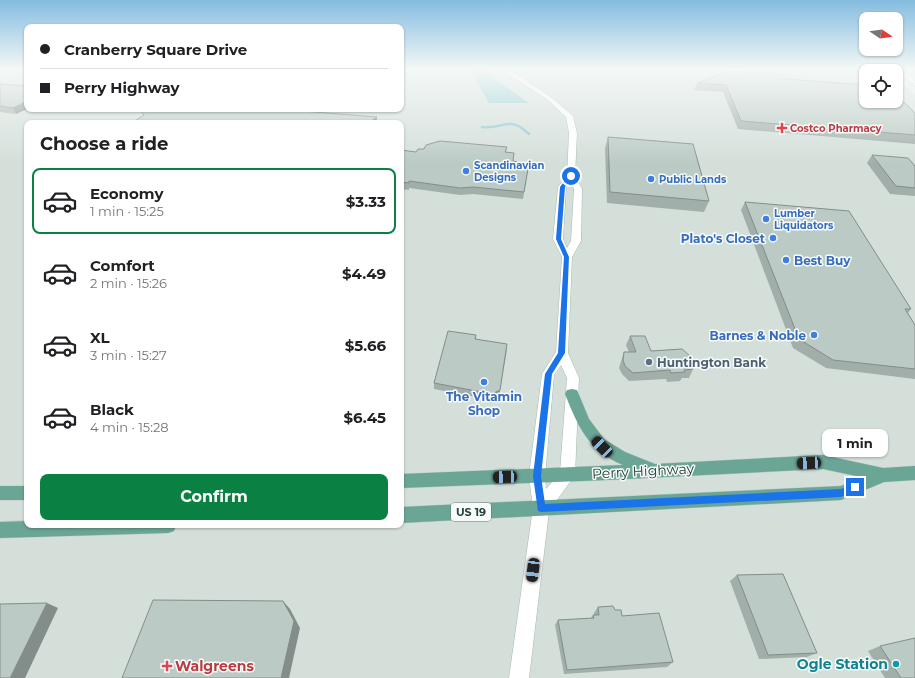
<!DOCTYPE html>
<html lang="en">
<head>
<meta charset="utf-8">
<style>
  body { margin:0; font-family:Montserrat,sans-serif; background:#f2f2f2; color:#202124; height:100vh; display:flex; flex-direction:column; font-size:15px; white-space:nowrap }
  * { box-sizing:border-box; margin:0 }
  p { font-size:13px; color:#757577 }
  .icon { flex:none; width:22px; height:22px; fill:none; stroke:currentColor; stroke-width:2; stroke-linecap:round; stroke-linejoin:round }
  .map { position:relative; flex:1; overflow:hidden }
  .details { position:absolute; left:24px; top:120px; width:380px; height:408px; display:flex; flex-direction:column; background:#fff; border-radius:8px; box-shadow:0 1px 3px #0004 }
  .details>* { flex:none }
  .banner { position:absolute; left:24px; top:24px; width:380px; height:88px; border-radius:8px; box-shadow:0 1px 3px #0004; display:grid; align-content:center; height:88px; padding:0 16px; background:#fff }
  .needle { width:26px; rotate:103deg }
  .fabs { position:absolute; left:859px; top:12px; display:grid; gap:8px }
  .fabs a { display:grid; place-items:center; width:44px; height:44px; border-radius:8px; background:#fff; box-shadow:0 1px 3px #0004; font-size:20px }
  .end { position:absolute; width:18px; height:18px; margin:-9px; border:5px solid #1a73e8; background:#fff; box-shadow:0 0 0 2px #fff }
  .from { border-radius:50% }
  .bubble { position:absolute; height:28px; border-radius:8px; background:#fff; box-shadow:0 1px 3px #0004; font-size:13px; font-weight:700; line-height:28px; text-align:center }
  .car { position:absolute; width:12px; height:24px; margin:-12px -6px; border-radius:5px; box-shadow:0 0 3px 1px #0007; background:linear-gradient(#222 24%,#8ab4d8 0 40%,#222 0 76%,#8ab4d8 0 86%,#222 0) }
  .banner b { display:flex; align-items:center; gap:14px; height:38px; font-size:15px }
  .banner b+b { border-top:1px solid #e0e0e0 }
  .banner i { width:10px; height:10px; background:#202124 }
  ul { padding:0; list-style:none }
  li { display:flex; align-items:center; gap:12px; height:66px; margin:0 8px 6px; padding:0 8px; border:2px solid transparent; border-radius:8px }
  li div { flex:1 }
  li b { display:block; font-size:15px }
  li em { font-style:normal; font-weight:700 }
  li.on { border-color:#0b8043 }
  li>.icon { width:36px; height:36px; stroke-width:1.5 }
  h2 { padding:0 16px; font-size:18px; line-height:48px }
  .cta { display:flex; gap:8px; margin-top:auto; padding:8px 16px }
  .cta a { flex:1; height:46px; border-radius:8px; background:#0b8043; color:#fff; font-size:16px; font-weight:700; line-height:46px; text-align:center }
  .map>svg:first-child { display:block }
  .built { fill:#d4dfda; fill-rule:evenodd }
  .water { fill:#8ec9d4 }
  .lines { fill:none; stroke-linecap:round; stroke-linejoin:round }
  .stream { stroke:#8ec9d4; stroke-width:2.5 }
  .street-casing { stroke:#a8b8b2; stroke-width:1 }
  .primary-casing { stroke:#c2cac8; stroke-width:1 }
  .street { fill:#fff; fill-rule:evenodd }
  .primary { fill:#6aa596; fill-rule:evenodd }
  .wall { fill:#a1aea9 }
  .shaded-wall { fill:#838d89 }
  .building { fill:#bbcac4; stroke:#838d89 }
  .route { fill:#1a73e8 }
  .health-dot { fill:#e0444e; stroke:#f7fbf9; stroke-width:1.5 }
  .shop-dot { fill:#3f7fe0; stroke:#f7fbf9; stroke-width:1.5 }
  .service-dot { fill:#5c6f8a; stroke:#f7fbf9; stroke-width:1.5 }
  .culture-dot { fill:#0f9aa8; stroke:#f7fbf9; stroke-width:1.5 }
  .labels { text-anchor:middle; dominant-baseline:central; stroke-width:3; stroke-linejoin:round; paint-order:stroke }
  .far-health-label { font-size:10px; font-weight:bold; fill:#be3a42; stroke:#f7fbf9; text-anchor:start }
  .far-shop-label { font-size:10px; font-weight:bold; fill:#366cbe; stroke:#f7fbf9; text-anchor:start }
  .shield { fill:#f7fbf9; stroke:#637a73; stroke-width:1 }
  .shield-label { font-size:11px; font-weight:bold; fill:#24423a }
  .shop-label { font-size:12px; font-weight:bold; fill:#366cbe; stroke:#f7fbf9; text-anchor:end }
  .service-label { font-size:12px; font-weight:bold; fill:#4e5e75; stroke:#f7fbf9; text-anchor:start }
  .near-street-label { font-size:14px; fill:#24423a; stroke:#f7fbf9 }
  .near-culture-label { font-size:14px; font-weight:bold; fill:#0d838f; stroke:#f7fbf9; text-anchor:end }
  .near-health-label { font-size:14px; font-weight:bold; fill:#be3a42; stroke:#f7fbf9; text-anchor:start }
</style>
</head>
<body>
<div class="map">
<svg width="915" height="678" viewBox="0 0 915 678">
  <rect width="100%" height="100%" fill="#e6efeb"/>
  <!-- built -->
  <path class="built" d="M0,69H27V109H401V69H888L890,71H866V101H896V77L915,95V678H0ZM27,123H401V525H27Z"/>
  <!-- water -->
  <polygon class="water" points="469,69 487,69 496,80 529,103 489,103"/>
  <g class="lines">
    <!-- stream -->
    <path class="stream" d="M482,127C505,129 509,115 529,134"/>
    <!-- street casing -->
    <g class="street-casing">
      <g id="street">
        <path d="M501,69H508L552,98L573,116L577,133L575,176L582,189L581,241L572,257L568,353L579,378L575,475L549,511L529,678H509L533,508L529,476L542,374L556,352L562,257L553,239L558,187L567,176L569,133L566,117L548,100ZM570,182L574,189L571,241L567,248L563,239L566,187ZM561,365L567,378L560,473L546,489L545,476L554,375Z"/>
        <polygon points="896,69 903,69 915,81 915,86"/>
      </g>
    </g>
    <!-- primary casing -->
    <g class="primary-casing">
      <g id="primary">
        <path d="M572,389L577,390L589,419L604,439L625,452L655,464L823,455L883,468L915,466V480L884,482L841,500L401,523V507L841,486L861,477L823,469L608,480L401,488V474L623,465C589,451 578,427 565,394L567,390Z"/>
        <rect x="0" y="486" width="27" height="14"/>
        <polygon points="27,521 27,525 176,525 174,531 168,533 0,538 0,522"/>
      </g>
    </g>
    <!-- street -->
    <use href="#street" class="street"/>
    <!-- primary -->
    <use href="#primary" class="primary"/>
  </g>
  <!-- wall -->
  <g class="wall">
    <polygon points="786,79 866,101 915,113 915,144 738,129 723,92 694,90 697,83"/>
    <polygon points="0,84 27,86 27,109 16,114 0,112"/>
    <polygon points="608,137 709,201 704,212 607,203 605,148"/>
    <polygon points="507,147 506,152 513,161 517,162 517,168 527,175 523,199 473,194 460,195 409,188 409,190 401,189 401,150 416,152 424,149"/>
    <polygon points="872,155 915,166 915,196 890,194 867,163"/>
    <polygon points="745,202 911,309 908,313 915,325 915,379 826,368 793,348 741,210"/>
    <polygon points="476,335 476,339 507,350 499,396 491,400 434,389 434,383"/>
    <polygon points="630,336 651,351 693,369 689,378 682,378 680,381 667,382 666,379 629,381 622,374 619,368 624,352 629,352 626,345"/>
    <polygon points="737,575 817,653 807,657 759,659 730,581"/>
    <polygon points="598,607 615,610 622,616 673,662 667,667 564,674 555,625 558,620 591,618 593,615 594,615 594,613"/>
    <polygon points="880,646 915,678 885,678 868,651"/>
  </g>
  <!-- shaded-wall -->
  <g class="shaded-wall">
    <polygon points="27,101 27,109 16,114 13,108"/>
    <polygon points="377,117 377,123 368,123"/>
    <polygon points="507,344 499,396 491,400 492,394"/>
    <polygon points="283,601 290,609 300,628 289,678 281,678"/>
    <polygon points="47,603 58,608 25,678 10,678"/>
  </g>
  <!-- building -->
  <g class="building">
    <polygon points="731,71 782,74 786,79 866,85 866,101 891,101 904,102 915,113 915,135 741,121 726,85 697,83"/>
    <polygon points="0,84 27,86 27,101 13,108 0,106"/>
    <polygon points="139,109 276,109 377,117 368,123 132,123 144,115"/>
    <polygon points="608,137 693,144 709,201 610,192"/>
    <polygon points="440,141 507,147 505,152 514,153 513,161 517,162 515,167 528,169 524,192 473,187 460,188 409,181 409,183 401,182 401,150 416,152 418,149 424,149 426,145"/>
    <polygon points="872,155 908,158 915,166 915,188 896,186"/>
    <polygon points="745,202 849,211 911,309 905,309 915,325 915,369 833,360 799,339"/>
    <polygon points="448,331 476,335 475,339 507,344 500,390 492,394 434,383"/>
    <polygon points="630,336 645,336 651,351 682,349 690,356 694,363 693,369 684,370 685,372 671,373 670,370 633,373 625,366 623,360 624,352 636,352"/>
    <polygon points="783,574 817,653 768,655 737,575"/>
    <polygon points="153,600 283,601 294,621 281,678 122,678"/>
    <polygon points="47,603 10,678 0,678 0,604"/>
    <polygon points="613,606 615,610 621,610 622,616 659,613 673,662 567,670 558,620 594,618 593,615 599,615 598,607"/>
    <polygon points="915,638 915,678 901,678 880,646"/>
  </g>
  <!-- sky -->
  <linearGradient id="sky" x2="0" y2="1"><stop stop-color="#84bce0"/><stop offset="0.42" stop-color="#f4f8f6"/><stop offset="1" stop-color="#f4f8f6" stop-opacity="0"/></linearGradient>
  <rect width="915" height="164" fill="url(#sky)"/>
  <!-- route -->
  <polygon class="route" points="569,175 573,176 565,187 561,239 569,257 565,353 552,374 541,476 545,504 841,489 855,483 858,484 859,487 858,489 841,497 541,512 538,511 533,476 545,374 558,353 564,257 556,239 560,187"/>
  <!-- markers -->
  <g class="health-dot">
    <path d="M780 122h4v4h4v4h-4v4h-4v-4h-4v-4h4z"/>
    <path d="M165 660h4v4h4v4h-4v4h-4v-4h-4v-4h4z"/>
  </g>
  <g class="shop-dot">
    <circle cx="466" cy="171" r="4"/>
    <circle cx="651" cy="179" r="4"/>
    <circle cx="766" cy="219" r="4"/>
    <circle cx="773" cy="238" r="4"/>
    <circle cx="786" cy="260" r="4"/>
    <circle cx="814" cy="335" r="4"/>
    <circle cx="484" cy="382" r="4"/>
  </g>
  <circle class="service-dot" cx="649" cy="362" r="4"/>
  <circle class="culture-dot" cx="896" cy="664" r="4"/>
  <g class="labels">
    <!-- far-health labels -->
    <g class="far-health-label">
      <text x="790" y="128">Costco Pharmacy</text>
    </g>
    <!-- far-shop labels -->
    <g class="far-shop-label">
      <text x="474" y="165">Scandinavian<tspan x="474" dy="12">Designs</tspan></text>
      <text x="659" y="179">Public Lands</text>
      <text x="774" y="213">Lumber<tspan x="774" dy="12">Liquidators</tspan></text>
    </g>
    <!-- shield labels -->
    <rect class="shield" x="451" y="503" width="40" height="18" rx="3"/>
    <g class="shield-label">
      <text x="471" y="512">US 19</text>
    </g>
    <!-- shop labels -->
    <g class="shop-label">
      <text x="765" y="238">Plato's Closet</text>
      <text x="794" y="260" text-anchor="start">Best Buy</text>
      <text x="806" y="335">Barnes &amp; Noble</text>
      <text x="484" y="396" text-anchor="middle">The Vitamin<tspan x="484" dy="14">Shop</tspan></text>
    </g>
    <!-- service labels -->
    <g class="service-label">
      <text x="657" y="362">Huntington Bank</text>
    </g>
    <!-- near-street labels -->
    <g class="near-street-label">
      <text transform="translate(643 471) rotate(-3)">Perry Highway</text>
    </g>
    <!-- near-culture labels -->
    <g class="near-culture-label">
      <text x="888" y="664">Ogle Station</text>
    </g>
    <!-- near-health labels -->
    <g class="near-health-label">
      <text x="175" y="666">Walgreens</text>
    </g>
  </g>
</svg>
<div class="fabs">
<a><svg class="needle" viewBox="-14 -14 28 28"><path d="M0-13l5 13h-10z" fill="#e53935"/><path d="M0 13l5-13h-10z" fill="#757577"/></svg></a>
<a><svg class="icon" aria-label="locate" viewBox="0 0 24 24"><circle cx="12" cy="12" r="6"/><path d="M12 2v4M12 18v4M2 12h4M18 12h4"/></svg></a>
</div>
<i class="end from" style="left:571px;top:176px"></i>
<i class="end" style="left:855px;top:487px"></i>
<div class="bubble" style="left:822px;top:429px;width:66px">1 min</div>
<i class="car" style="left:602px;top:447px;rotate:315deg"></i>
<i class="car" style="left:809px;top:463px;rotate:267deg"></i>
<i class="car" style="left:505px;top:477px;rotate:268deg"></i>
<i class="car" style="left:533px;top:570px;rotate:187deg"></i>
<div class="banner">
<b><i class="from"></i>Cranberry Square Drive</b>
<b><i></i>Perry Highway</b>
</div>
<section class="details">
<h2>Choose a ride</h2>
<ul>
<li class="on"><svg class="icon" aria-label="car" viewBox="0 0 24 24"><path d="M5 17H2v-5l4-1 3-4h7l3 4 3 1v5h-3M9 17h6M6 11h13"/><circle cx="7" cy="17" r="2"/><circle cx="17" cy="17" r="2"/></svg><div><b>Economy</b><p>1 min · 15:25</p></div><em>$3.33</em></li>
<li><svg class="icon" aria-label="car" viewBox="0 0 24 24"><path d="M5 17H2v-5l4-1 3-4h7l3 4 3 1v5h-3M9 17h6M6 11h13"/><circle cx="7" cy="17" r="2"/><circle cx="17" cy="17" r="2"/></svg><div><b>Comfort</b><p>2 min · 15:26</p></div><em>$4.49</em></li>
<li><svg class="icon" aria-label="car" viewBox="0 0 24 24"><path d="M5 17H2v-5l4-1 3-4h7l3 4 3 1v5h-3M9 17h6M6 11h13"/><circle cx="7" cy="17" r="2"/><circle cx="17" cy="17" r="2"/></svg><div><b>XL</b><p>3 min · 15:27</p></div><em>$5.66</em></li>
<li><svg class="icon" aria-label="car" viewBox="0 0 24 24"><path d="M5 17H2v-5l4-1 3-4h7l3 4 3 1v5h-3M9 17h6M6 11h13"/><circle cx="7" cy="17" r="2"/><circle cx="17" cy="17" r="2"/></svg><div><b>Black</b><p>4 min · 15:28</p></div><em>$6.45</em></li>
</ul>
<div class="cta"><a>Confirm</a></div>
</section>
</div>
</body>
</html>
